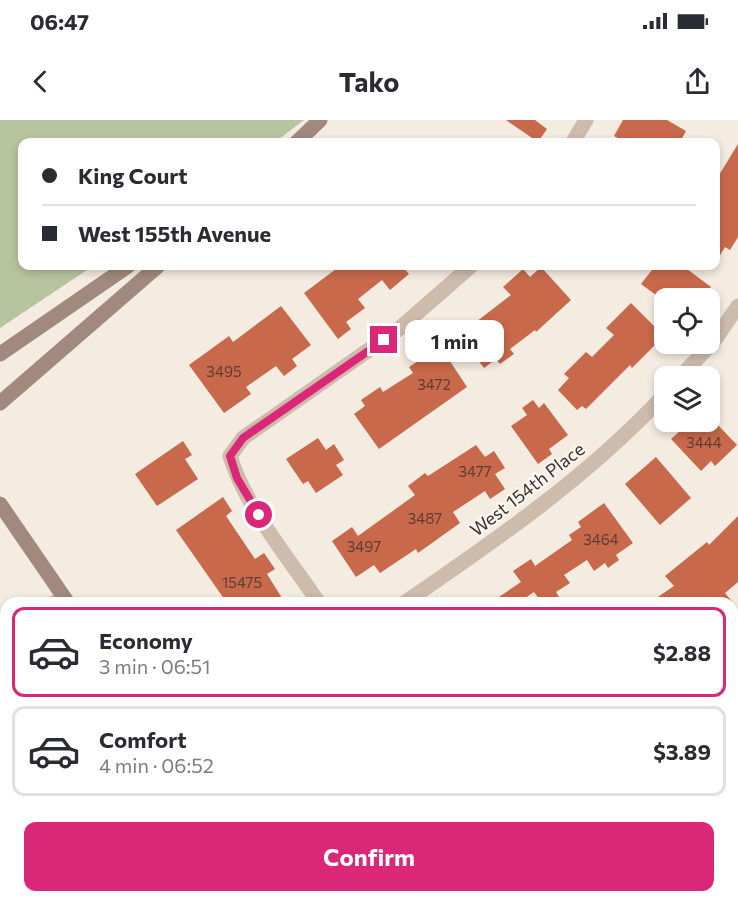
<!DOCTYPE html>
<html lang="en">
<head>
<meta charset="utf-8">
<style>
  body { margin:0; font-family:Commissioner,sans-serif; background:#f7f7f7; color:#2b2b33; height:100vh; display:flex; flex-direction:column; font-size:22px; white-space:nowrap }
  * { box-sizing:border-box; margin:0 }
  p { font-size:20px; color:#7c7c81 }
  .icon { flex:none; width:33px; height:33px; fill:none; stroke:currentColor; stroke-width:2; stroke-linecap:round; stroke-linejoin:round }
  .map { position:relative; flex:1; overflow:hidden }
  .sheet { position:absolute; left:0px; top:477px; width:738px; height:306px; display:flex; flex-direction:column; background:#fff; border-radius:18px 18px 0 0; box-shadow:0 3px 9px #0003 }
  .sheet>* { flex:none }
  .banner { position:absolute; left:18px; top:18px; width:702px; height:132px; border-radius:12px; box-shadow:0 3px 9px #0003; display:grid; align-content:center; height:132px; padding:0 24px; background:#fff }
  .controls { position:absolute; left:654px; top:168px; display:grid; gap:12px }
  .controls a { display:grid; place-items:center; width:66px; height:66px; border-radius:12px; background:#fff; box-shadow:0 3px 9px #0003; font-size:30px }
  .end { position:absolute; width:27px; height:27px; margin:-14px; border:8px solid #db2777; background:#fff; box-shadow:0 0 0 3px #fff }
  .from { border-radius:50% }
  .bubble { position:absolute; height:42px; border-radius:12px; background:#fff; box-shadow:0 3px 9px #0003; font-size:20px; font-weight:700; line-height:42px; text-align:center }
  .banner b { display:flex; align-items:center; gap:21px; height:57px; font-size:22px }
  .banner b+b { border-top:2px solid #e1e1e2 }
  .banner i { width:15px; height:15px; background:#2b2b33 }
  ul { padding:10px 0 0; list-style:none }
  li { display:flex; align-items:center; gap:18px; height:90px; margin:0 12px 9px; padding:0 12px; border:3px solid #e1e1e2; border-radius:12px }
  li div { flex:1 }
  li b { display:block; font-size:22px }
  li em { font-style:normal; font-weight:700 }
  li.active { border-color:#db2777 }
  li>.icon { width:54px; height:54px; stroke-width:1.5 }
  .primary-button { display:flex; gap:12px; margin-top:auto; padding:12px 24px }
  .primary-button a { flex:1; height:69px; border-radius:12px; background:#db2777; color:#fff; font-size:24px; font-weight:700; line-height:69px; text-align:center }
  .status { display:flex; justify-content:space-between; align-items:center; height:42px; padding:0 30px; background:#fff; direction:ltr }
  .status svg { height:16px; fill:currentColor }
  header { display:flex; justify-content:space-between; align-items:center; height:78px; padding:0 24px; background:#fff; font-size:27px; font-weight:700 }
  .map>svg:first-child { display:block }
  .green { fill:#b8c4a0 }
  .building { fill:#c8694b }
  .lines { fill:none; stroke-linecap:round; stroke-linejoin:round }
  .lane { stroke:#cdbbac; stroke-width:9 }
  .street { stroke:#cdbbac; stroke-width:15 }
  .secondary { stroke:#a18a7d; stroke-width:15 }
  .route { stroke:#db2777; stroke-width:8 }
  .labels { text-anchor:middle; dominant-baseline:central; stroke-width:5; stroke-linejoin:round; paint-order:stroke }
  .number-label { font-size:15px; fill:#5e3e33 }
  .street-label { font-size:18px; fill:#3b302b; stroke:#fbf5ee }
</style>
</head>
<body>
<div class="status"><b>06:47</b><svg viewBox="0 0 49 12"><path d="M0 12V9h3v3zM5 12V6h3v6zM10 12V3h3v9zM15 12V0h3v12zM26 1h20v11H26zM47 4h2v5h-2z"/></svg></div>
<header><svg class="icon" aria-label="back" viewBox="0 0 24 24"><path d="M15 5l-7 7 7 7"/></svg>Tako<svg class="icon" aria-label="share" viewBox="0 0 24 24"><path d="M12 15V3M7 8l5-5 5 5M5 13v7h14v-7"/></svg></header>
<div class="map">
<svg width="738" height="783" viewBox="0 0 738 783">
  <rect width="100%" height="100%" fill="#f4ebe1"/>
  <!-- green -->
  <polygon class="green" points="0,0 304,0 275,22 22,22 22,146 93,146 0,208"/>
  <!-- building -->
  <g class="building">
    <polygon points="506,0 535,0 547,9 538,22"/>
    <polygon points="623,0 667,0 686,11 680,22 625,22 614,16"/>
    <polygon points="738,24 738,117 730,130 725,127 716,142 716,60"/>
    <polygon points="340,146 402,146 409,154 390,170 382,160 358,179 365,188 346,202 351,209 338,219 304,173"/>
    <polygon points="655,146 683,146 711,167 703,178 660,178 641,164"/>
    <polygon points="541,147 571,180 536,212 535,210 510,229 514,234 500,244 496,239 484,248 459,215 511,175 503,167 523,149 530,157"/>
    <polygon points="631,183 664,216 632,248 630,245 586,289 582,286 577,290 558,270 569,258 564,254 586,232 592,237 614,215 606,208"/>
    <polygon points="281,186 311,225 292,239 297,246 284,256 276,246 246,267 251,274 224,293 189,245 229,216 233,222"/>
    <polygon points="440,226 467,267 379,329 354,294 365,286 361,280 380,267 383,272 413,253 409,247"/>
    <polygon points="533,280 539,288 544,283 568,315 549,329 552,334 538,344 511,306 527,295 522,288"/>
    <polygon points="690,302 715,302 737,325 715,346 711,341 701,351 671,319"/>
    <polygon points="318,318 326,330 334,324 344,340 336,345 343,355 316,373 308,361 303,364 286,339"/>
    <polygon points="183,321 192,335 185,339 198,359 157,386 135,354"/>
    <polygon points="476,325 485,337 494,331 505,348 495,354 505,369 490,379 485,371 453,392 460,403 418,433 416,429 380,453 374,445 356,457 332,421 352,407 358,416 415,375 408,366 425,353 428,356"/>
    <polygon points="656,337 691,378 660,405 625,364"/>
    <polygon points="223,377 232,391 226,396 255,439 264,433 275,449 267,454 285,483 227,483 176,410"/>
    <polygon points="604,383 633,423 616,435 619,440 608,448 605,443 594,451 587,440 564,455 570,463 556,472 559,477 551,483 542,483 534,472 518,483 490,483 521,462 513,451 531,439 535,446 572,420 569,415 581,407 578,402"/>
    <polygon points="738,396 738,462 725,473 733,483 649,483 674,466 665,456 707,422 709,425"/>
  </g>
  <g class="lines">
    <!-- lane -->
    <g class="lane">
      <polyline points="48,483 62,474"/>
      <polyline points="0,514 6,511"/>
    </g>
    <!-- street -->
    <g class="street">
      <polyline points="573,22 586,0"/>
      <polyline points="681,256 714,221 738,186"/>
      <path d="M319,483C288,437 246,388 230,336L243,318L400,208L471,146"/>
      <path d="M404,483C496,420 589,356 664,275"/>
      <polyline points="732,513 738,508"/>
      <polyline points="524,777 528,783"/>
    </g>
    <!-- secondary -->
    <g class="secondary">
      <polyline points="297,22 320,0"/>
      <polyline points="0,234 128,146"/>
      <polyline points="0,283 158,146"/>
      <polyline points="0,384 68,483"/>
      <polyline points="277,777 281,783"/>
    </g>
  </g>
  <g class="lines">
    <!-- route -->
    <polyline class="route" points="259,395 237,358 230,336 243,318 384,220"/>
  </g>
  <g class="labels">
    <!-- number labels -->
    <g class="number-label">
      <text x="224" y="251">3495</text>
      <text x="434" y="264">3472</text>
      <text x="704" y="322">3444</text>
      <text x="475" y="351">3477</text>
      <text x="425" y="398">3487</text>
      <text x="601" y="419">3464</text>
      <text x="364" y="426">3497</text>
      <text x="242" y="462">15475</text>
    </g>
    <!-- street labels -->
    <g class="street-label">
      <text transform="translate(527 369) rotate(-38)">West 154th Place</text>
    </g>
  </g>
</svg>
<div class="controls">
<a><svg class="icon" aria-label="locate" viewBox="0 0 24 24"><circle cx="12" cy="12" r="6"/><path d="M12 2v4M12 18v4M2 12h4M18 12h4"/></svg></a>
<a><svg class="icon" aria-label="layers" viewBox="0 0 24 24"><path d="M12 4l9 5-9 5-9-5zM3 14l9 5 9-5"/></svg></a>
</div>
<i class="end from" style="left:259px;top:395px"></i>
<i class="end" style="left:384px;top:220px"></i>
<div class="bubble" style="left:405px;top:200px;width:99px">1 min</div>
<div class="banner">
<b><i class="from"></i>King Court</b>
<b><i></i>West 155th Avenue</b>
</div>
<section class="sheet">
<ul>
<li class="active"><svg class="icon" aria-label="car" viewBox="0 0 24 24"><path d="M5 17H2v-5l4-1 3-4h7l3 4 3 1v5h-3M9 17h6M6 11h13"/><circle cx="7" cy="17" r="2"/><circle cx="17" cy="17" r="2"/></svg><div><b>Economy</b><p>3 min · 06:51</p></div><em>$2.88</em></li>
<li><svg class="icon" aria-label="car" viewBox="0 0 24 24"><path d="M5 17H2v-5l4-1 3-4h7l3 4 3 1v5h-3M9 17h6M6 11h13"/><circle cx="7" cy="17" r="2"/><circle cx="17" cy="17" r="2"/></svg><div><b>Comfort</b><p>4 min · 06:52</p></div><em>$3.89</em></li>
</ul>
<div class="primary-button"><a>Confirm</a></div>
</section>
</div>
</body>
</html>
